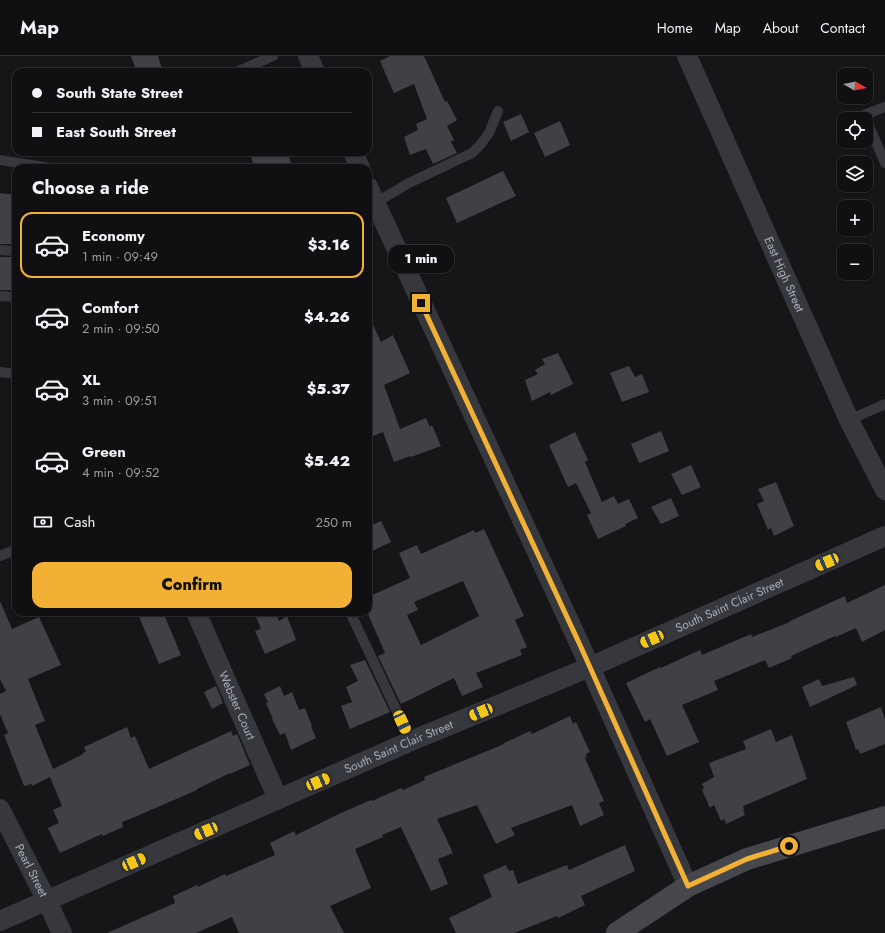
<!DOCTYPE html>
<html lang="en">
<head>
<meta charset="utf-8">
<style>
  body { margin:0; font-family:Jost,sans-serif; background:#19191b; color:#f1f3f6; height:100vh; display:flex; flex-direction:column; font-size:15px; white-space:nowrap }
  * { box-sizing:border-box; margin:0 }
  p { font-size:13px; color:#9c9d9f }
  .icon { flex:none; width:22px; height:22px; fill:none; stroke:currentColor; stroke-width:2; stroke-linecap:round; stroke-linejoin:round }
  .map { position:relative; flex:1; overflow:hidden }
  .details { position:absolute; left:12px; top:108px; width:360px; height:452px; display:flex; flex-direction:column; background:#101012; border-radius:12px; box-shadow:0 1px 3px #0004,0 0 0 1px #303032 }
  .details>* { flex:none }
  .guide { position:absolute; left:12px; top:12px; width:360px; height:88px; border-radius:12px; box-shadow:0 1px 3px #0004,0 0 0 1px #303032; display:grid; align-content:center; height:88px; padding:0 20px; background:#101012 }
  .needle { width:26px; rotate:99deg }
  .controls { position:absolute; left:837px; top:12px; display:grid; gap:8px }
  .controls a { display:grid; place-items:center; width:36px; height:36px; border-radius:8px; background:#101012; box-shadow:0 1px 3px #0004,0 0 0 1px #303032; font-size:20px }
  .end { position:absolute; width:18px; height:18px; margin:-9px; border:5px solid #f2b134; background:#111; box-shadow:0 0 0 2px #111 }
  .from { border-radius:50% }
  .bubble { position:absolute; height:28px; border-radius:12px; background:#101012; box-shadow:0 1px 3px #0004,0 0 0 1px #303032; font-size:13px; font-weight:800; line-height:28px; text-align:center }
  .car { position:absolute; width:12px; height:24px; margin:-12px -6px; border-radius:5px; box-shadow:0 0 3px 1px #0007; background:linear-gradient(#f5c518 24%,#345 0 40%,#f5c518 0 76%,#345 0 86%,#f5c518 0) }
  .guide b { display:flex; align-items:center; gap:14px; height:38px; font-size:15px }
  .guide b+b { border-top:1px solid #303032 }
  .guide i { width:10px; height:10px; background:#f1f3f6 }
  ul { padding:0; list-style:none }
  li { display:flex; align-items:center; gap:12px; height:66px; margin:0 8px 6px; padding:0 12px; border:2px solid transparent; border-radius:12px }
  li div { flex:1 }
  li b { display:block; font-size:15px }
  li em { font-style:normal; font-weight:800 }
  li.selected { border-color:#f2b134 }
  li>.icon { width:36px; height:36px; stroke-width:1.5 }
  h2 { padding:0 20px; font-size:18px; line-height:48px }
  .pay { display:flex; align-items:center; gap:10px; height:44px; padding:0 20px; font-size:15px }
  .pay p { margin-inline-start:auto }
  .button { display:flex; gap:8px; margin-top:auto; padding:8px 20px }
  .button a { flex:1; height:46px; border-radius:12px; background:#f2b134; color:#111; font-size:16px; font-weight:800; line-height:46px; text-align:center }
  header { display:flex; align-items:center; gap:24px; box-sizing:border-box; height:56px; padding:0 20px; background:#101012; border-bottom:1px solid #303032 }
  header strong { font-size:19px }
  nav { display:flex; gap:22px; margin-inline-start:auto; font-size:14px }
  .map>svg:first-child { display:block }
  .building { fill:#404145; fill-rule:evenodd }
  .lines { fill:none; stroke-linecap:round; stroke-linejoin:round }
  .lane { stroke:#37383d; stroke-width:10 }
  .street { stroke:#37383d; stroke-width:20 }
  .secondary { stroke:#45474d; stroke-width:22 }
  .route { stroke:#f2b134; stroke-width:5 }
  .labels { text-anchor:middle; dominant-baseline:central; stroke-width:3; stroke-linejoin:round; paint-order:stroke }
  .street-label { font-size:12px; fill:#a8adb8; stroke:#111113 }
</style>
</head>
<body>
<header>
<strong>Map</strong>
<nav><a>Home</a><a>Map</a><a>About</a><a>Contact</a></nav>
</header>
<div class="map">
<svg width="885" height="877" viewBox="0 0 885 877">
  <rect width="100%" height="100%" fill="#161618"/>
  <!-- building -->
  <g class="building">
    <polygon points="131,0 158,0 163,16 137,16"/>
    <polygon points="390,0 424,0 445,46 447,45 457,64 447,70 454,84 451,86 457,97 433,108 426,93 410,99 404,81 418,74 416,68 427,63 414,28 394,37 380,5"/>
    <polygon points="521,58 529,76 511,85 503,66"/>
    <polygon points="560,65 570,89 545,101 534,77"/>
    <polygon points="249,96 287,96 293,112 255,112"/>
    <polygon points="503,115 516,140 457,167 446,142"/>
    <polygon points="0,137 16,139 16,188 0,188"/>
    <rect x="0" y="201" width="16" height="33"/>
    <polygon points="368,258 381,286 393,279 410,317 384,329 400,373 426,362 430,371 432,369 441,390 411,401 410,400 394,406 383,376 368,382"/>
    <polygon points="558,297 570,321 573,328 551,339 550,336 532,345 525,324 538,318 535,314 545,308 542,303"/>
    <polygon points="629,310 635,321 642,318 649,336 622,346 610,317"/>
    <polygon points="661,375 669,395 639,407 631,388"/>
    <polygon points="575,376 588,404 585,406 602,446 614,440 618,448 629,443 638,462 625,468 626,470 598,483 587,459 591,457 576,427 568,431 549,389"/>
    <polygon points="691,409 701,431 682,439 671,418"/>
    <polygon points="776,426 794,470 774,480 771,472 768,474 757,448 764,445 758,433"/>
    <polygon points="671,442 679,460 661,468 651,451"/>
    <polygon points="381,465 391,486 368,497 368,471"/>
    <path d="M484,473L524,560L515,564L527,591L520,594L522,599L476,617L483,631L462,640L454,622L401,648L378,600L385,597L368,558V541L410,522L399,497L417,489L421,498L474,474L475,477ZM463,525L479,560L421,589L407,559L418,554L414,546Z"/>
    <polygon points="885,529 885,574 862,586 856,572 836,581 835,580 791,600 792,602 769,612 765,604 714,625 718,634 682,649 699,686 667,700 650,663 645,666 626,627 660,611 661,612 700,594 702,599 751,578 752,581 790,566 790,565 845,540 847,547"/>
    <polygon points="0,545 12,573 39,561 61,609 28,623 45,665 35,669 53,713 83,698 83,697 86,695 84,691 127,671 131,682 135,680 149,713 231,675 233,680 237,678 250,709 230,718 230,717 197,733 197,734 130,763 122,766 123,771 103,780 102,778 60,797 48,772 59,767 53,754 62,750 50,721 32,730 32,728 24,730 4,679 8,677 0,658 0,638 6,635 0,623"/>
    <polygon points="137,556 163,556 181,599 159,608"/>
    <polygon points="254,556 276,556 279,565 287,560 296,584 265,598 255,575 261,573"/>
    <polygon points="365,604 390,656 350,673 341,650 352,646 346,631 358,625 350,609"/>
    <polygon points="854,621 857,629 810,651 802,631 819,623 822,630"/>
    <polygon points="216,630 223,647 212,653 204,636"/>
    <polygon points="280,630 284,640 292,636 299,654 305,652 312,670 311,670 316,682 291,694 285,677 280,679 272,663 273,663 266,647 268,646 264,638"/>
    <polygon points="881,651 885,664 885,688 860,698 858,693 856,694 846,666"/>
    <polygon points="570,660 573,668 576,666 590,696 586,698 587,701 585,702 604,745 599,747 604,759 580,770 572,749 511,772 515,779 496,788 477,749 437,763 453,797 438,803 448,828 431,835 401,771 382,779 383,781 355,793 371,832 330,850 344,877 239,877 232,861 196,877 107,877 175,847 173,840 197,829 198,831 225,818 226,820 275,799 270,787 294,775 296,779 341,757 371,744 372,745 401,732 403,734 425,724 424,721 504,688 504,687 530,675 532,678"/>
    <polygon points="771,673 776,686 792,679 807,723 743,750 744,754 743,754 745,759 726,768 724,763 721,765 714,749 710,752 702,734 704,732 702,728 714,721 709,707 746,693 743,685"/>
    <polygon points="625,789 635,815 581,840 585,849 558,862 557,860 514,877 456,877 449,862 492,841 483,819 506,809 509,815 513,814 518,828 567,809 569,814"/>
  </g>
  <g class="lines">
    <!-- lane -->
    <g class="lane">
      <polyline points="236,16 273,0"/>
      <polyline points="866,63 885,107"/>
      <polyline points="866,63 864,59 885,51"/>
      <polyline points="0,104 50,112"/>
      <polyline points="375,147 409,127 472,97 480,89 489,77 498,55"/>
      <polyline points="0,194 16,195"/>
      <polyline points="0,240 16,241"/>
      <polyline points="0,316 16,318"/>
      <polyline points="849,364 885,348"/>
      <polyline points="0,500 15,494 16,492"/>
      <polyline points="350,556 411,685"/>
    </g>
    <!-- street -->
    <g class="street">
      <polyline points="308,0 315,16"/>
      <path id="s1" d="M687,0L849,364L885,434"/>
      <polyline points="353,96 360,112"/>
      <polyline points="368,131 580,589 688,830"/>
      <path id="s2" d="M196,556L278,743"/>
      <path id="s3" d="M0,753L47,845L62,877"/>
      <path id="s4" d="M0,865L411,685L590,611L885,480"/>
    </g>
    <!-- secondary -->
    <polyline class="secondary" points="617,877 688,830 747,803 885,761"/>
  </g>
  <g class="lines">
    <!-- route -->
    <polyline class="route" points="421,247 580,589 688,830 747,803 789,790"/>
  </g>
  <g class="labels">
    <!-- street labels -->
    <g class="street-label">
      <text stroke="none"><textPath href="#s1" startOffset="239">East High Street</textPath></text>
      <text stroke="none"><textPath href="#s4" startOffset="795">South Saint Clair Street</textPath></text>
      <text stroke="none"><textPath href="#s2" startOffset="102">Webster Court</textPath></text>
      <text stroke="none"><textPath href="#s4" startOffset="435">South Saint Clair Street</textPath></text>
      <text stroke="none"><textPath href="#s3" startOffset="69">Pearl Street</textPath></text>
    </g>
  </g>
</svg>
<div class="controls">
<a><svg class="needle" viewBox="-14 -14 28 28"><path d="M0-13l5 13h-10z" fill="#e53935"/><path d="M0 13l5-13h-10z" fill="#9c9d9f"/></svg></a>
<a><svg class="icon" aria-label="locate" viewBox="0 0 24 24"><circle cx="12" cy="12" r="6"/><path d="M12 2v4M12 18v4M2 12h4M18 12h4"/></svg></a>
<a><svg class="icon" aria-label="layers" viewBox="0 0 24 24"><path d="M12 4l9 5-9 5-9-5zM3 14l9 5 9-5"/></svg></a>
<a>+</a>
<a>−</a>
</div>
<i class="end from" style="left:789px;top:790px"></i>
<i class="end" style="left:421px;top:247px"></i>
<div class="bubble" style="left:388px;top:189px;width:66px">1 min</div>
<i class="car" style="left:827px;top:506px;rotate:246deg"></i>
<i class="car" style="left:652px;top:583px;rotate:246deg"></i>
<i class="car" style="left:481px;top:656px;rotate:247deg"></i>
<i class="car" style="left:402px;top:666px;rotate:155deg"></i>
<i class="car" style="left:318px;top:726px;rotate:67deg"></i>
<i class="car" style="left:206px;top:775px;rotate:246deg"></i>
<i class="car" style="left:134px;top:806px;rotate:66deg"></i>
<div class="guide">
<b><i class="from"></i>South State Street</b>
<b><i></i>East South Street</b>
</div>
<section class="details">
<h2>Choose a ride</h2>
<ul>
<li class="selected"><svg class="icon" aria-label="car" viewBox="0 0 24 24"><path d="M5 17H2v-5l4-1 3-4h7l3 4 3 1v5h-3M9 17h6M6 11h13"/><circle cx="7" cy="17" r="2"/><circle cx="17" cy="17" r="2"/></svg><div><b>Economy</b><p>1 min · 09:49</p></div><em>$3.16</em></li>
<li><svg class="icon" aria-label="car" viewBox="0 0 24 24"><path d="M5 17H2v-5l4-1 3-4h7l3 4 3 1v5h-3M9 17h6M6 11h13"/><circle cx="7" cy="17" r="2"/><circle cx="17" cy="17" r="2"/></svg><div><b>Comfort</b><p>2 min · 09:50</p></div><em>$4.26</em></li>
<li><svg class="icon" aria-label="car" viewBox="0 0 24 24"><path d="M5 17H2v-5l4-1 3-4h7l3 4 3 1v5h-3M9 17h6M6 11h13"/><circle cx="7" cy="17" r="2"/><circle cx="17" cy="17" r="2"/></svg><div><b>XL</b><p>3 min · 09:51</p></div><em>$5.37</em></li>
<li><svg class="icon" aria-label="car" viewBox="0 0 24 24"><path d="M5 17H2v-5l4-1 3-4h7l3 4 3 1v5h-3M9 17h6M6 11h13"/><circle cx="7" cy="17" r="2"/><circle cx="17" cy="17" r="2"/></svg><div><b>Green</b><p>4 min · 09:52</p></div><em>$5.42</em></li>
</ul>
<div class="pay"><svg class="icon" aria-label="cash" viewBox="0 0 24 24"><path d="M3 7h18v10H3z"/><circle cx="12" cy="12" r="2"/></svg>Cash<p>250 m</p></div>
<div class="button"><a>Confirm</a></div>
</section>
</div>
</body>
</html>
